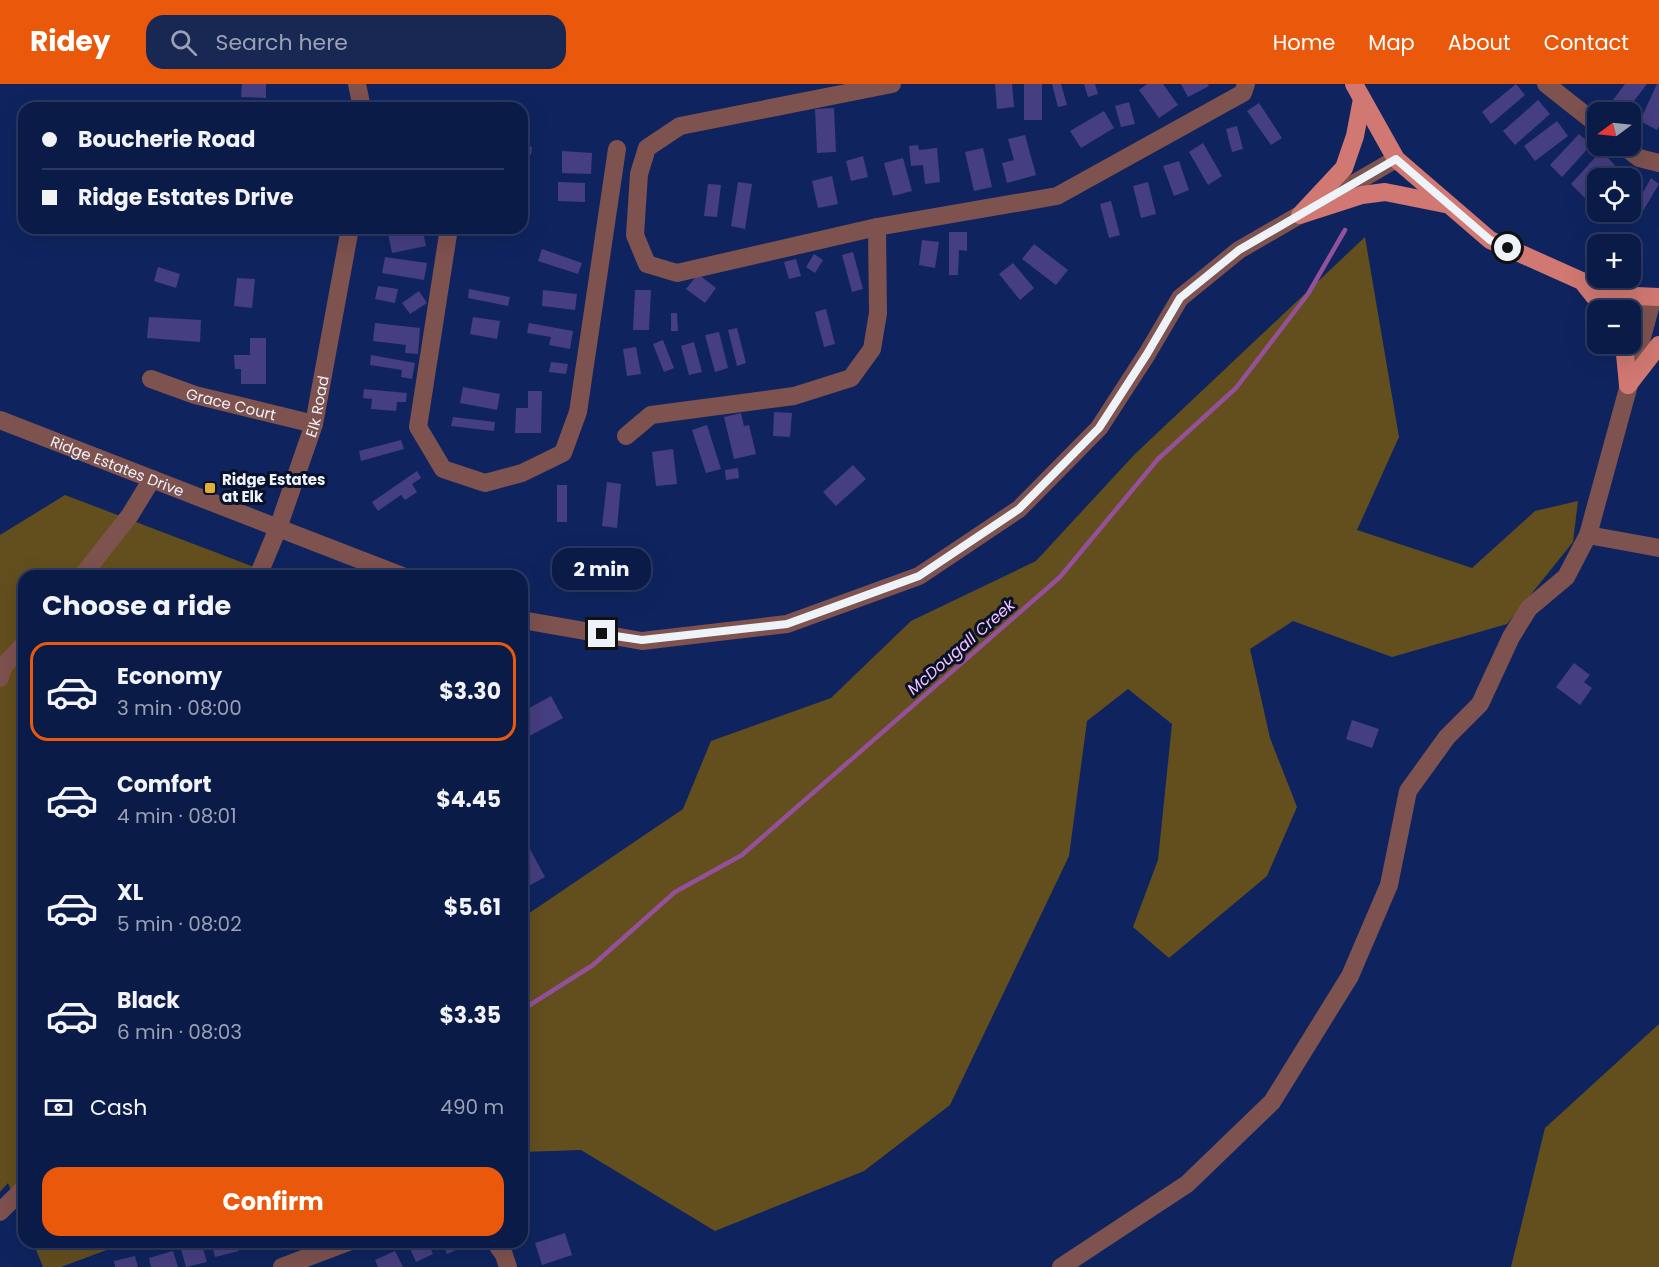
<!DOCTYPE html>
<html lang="en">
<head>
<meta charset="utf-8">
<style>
  body { margin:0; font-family:Poppins,sans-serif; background:#192852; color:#f1f3f6; height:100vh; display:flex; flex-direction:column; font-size:22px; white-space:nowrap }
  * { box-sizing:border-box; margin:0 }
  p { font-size:20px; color:#9aa1b4 }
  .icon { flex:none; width:33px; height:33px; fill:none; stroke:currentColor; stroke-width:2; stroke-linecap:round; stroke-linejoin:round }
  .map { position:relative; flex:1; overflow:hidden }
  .details { position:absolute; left:18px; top:486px; width:510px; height:678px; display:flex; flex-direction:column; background:#0b1b47; border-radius:18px; box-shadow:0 6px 24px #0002,0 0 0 2px #2b3960 }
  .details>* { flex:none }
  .hud { position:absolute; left:18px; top:18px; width:510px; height:132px; border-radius:18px; box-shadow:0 6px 24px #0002,0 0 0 2px #2b3960; display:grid; align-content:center; height:132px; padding:0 24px; background:#0b1b47 }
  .needle { width:39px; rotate:255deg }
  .fabs { position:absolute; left:1587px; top:18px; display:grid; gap:12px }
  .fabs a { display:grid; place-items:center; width:54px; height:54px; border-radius:12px; background:#0b1b47; box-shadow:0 6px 24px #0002,0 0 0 2px #2b3960; font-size:30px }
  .end { position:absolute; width:27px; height:27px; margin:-14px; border:8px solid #eef2f9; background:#111; box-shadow:0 0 0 3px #111 }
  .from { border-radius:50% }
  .bubble { position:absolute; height:42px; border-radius:18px; background:#0b1b47; box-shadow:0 6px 24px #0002,0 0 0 2px #2b3960; font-size:20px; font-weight:700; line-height:42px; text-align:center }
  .hud b { display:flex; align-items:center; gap:21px; height:57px; font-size:22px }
  .hud b+b { border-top:2px solid #2b3960 }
  .hud i { width:15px; height:15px; background:#f1f3f6 }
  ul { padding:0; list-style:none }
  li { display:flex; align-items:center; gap:18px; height:99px; margin:0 12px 9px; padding:0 12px; border:3px solid transparent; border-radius:18px }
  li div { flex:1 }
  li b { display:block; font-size:22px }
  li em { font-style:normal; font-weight:700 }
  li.active { border-color:#ea580c }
  li>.icon { width:54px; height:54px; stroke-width:1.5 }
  h2 { padding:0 24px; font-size:27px; line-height:72px }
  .pay { display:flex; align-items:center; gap:15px; height:66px; padding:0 24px; font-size:22px }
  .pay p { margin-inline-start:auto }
  .action { display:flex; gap:12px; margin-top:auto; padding:12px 24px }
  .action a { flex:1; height:69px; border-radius:18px; background:#ea580c; color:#fff; font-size:24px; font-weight:700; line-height:69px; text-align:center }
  header { display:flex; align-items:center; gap:36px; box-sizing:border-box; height:84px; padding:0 30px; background:#ea580c; color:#fff }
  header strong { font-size:28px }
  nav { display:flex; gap:33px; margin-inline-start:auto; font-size:21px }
  .search { width:420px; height:54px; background:#192852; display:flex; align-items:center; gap:15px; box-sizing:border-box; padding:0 21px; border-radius:18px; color:#9aa1b4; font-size:22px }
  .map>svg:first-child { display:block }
  .green { fill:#634e1e }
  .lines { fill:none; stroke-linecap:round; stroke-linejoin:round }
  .stream { stroke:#945098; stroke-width:4.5 }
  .building { fill:#453e80 }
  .minor { stroke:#7e524e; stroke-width:18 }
  .major { stroke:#d07871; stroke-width:18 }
  .route { stroke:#eef2f9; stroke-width:8 }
  .poi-dot { fill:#e1af34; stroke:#07112a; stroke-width:2 }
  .labels { text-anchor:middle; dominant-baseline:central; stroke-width:6; stroke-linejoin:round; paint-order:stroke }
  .street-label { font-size:15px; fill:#eef2f9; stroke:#07112a }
  .poi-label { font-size:15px; font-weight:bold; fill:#eef2f9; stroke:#07112a; text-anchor:start }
  .water-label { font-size:16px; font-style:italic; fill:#fcc4fe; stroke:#07112a }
</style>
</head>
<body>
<header>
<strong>Ridey</strong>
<div class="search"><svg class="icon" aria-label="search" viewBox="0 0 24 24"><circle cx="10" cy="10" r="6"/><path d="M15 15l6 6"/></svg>Search here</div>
<nav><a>Home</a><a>Map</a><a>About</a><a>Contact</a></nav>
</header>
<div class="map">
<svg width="1659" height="1183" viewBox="0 0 1659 1183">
  <rect width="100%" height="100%" fill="#0f245f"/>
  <!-- green -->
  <g class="green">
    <polygon points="1365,153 1399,353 1357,446 1472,484 1535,427 1578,417 1573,458 1507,540 1392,573 1293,537 1250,565 1270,654 1297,723 1267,792 1169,874 1133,843 1158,776 1172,640 1128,605 1087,637 1069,772 950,1021 864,1087 715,1147 581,1066 522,1068 522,834 683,725 711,657 831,614 911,537 1036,477 1135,370"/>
    <polygon points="65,411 278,492 24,492 24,1137 8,1099 0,1108 0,451"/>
    <polygon points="1659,940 1659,1183 1511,1183 1545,1044"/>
    <polygon points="33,1158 128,1158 61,1183 43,1183"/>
  </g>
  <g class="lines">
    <!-- stream -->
    <polyline class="stream" points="522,926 593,881 675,808 742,771 1060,493 1158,375 1236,304 1308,210 1345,146"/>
  </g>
  <!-- building -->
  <g class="building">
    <polygon points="242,0 266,0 266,14 241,13"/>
    <polygon points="995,0 1012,0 1014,23 997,25"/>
    <rect x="1024" y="0" width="18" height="36"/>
    <polygon points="1052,0 1061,0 1067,21 1058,23"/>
    <polygon points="1084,0 1095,0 1098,10 1088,13"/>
    <polygon points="1147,0 1163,0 1178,21 1159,34 1139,6"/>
    <polygon points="1181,0 1208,0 1209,2 1188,13"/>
    <polygon points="1516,0 1525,11 1491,40 1482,28"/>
    <polygon points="1625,0 1647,0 1627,26 1613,16"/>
    <polygon points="1657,0 1659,0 1659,42 1657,46 1640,37"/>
    <polygon points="1538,16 1550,30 1515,61 1503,47"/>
    <polygon points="1129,18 1135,40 1121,43 1115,22"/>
    <polygon points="1259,19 1282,54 1271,61 1247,27"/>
    <polygon points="834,24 836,68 817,69 815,25"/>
    <polygon points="1104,27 1114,44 1081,64 1070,47"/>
    <polygon points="1557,37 1568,52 1535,77 1524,62"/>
    <polygon points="1237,42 1243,65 1232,68 1226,45"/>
    <polygon points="1579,50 1591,61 1562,93 1550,81"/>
    <polygon points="1025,51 1036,91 1007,99 1002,79 1014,76 1008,55"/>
    <polygon points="1203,59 1222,92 1208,101 1189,68"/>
    <polygon points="522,61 532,63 531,71 527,71 525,81 522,80"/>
    <polygon points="918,61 919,66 937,64 940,98 925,100 923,81 911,82 909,62"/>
    <polygon points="983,64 992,103 974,107 965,68"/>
    <polygon points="562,67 592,69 591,90 562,89"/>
    <polygon points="1601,67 1615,81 1602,94 1598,94 1598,100 1585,114 1571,100"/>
    <polygon points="863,72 868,93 851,97 846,77"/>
    <polygon points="903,74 912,107 893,112 884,79"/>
    <polygon points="1179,77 1189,106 1174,112 1163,82"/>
    <polygon points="832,92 838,120 818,124 812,97"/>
    <polygon points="1651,94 1659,100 1637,137 1629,133"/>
    <polygon points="558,98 585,99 585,118 558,117"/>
    <polygon points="738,98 752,100 745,145 731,142"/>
    <polygon points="1148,98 1156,130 1141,134 1133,102"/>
    <polygon points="708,100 721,101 717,133 704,132"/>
    <polygon points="1111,117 1120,151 1109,154 1100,120"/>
    <polygon points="412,144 422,144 426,162 392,169 388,149"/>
    <polygon points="484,144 510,144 507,152"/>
    <polygon points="949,148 967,148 967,167 959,166 958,191 949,191"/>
    <polygon points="922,156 939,158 935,184 919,181"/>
    <polygon points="1034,160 1068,186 1056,201 1022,175"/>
    <polygon points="542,165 582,179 578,190 538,177"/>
    <polygon points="853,168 863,205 852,208 842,171"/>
    <polygon points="814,170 823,176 815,189 806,183"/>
    <polygon points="385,173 427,179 424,196 382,189"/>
    <polygon points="796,175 801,192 789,195 784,178"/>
    <polygon points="1013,179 1034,204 1020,216 999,190"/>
    <polygon points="158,183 180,190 176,204 154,197"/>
    <polygon points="698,190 716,204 705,219 686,205"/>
    <polygon points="237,194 255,195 252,224 234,222"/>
    <polygon points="378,202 398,205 395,219 375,215"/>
    <polygon points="469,205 510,213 508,222 468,214"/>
    <polygon points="543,206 577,210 575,226 542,222"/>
    <polygon points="635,206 651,206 649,246 633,246"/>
    <polygon points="419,207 427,219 410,230 402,219"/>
    <polygon points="826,225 835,260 824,263 815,228"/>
    <polygon points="671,229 677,229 678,247 671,247"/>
    <polygon points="149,233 201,236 200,258 147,254"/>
    <polygon points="473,233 500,237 497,255 470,250"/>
    <polygon points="375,239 420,244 418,270 405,269 406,261 373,257"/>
    <polygon points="529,239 573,247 570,265 549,261 551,253 527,249"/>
    <polygon points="737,244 746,279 737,282 728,246"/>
    <polygon points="719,248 728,284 715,288 705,251"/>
    <polygon points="250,254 266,254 266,300 241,300 241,285 235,285 234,271 250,271"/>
    <polygon points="663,256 674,284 664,288 653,260"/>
    <polygon points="694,258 702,288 689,291 681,262"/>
    <polygon points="636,263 641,290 627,292 623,265"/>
    <polygon points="371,271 415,279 412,295 401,293 402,286 370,281"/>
    <polygon points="551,278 568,280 566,290 549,288"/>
    <polygon points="463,303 500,310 497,326 460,319"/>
    <polygon points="364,305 407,309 406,318 397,318 396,327 371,325 372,315 363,314"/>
    <polygon points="528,307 542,307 541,349 515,349 516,324 528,324"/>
    <polygon points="774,328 792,329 790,353 773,352"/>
    <polygon points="741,329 744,342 749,341 756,370 734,375 724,333"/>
    <polygon points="453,333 495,338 494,347 451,342"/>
    <polygon points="707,341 721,385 706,389 692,346"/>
    <polygon points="401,356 404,365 361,377 359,367"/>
    <polygon points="673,365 677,400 656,402 652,368"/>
    <polygon points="853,381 866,395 836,422 823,408"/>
    <polygon points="738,384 739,394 726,396 725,386"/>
    <polygon points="417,387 421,394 412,400 417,408 405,416 401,411 378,427 372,418"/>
    <polygon points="607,398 621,400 617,444 602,442"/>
    <rect x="557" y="401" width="10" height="37"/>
    <polygon points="1574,579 1590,591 1584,598 1592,604 1580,621 1556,603"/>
    <polygon points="551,612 563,634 522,656 522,628"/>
    <polygon points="1352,636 1379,645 1372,664 1346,655"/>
    <polygon points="524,754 545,793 523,805 522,755"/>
    <polygon points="565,1149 572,1171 542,1181 535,1159"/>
    <polygon points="194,1158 201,1158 207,1178 186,1183 180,1162"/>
    <polygon points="211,1158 236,1158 239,1167 215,1173"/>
    <polygon points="246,1158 268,1158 268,1160 248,1165"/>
    <polygon points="413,1158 427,1158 433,1170 416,1178 408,1160"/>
    <polygon points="442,1158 460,1158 462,1163 447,1170"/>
    <polygon points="173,1167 178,1183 151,1183 149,1174"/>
    <polygon points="395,1167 403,1183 378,1183 375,1176"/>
    <polygon points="135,1172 138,1183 115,1183 114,1177"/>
  </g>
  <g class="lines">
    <!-- minor -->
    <g class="minor">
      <polyline points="357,0 362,24"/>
      <polyline points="1546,0 1598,41"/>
      <polyline points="1624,62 1639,74 1659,79"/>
      <polyline points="877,143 677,189 647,180 635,151 639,90 647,64 680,42 892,0"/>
      <polyline points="449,144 418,343 443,385 485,399 522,389 563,369 578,328 617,65"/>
      <path id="s1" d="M151,295L195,311L314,340"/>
      <path id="s2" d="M0,336L402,492"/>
      <polyline points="626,352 651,331 794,312 851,294 872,265 878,229 877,143 1057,112 1243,9 1246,0"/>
      <polyline points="1588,451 1659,464"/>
      <polyline points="82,492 130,431 152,395"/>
      <path id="s3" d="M258,492L278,444L314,340L350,144"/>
      <polyline points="522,536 642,557 787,540 919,492 1019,425 1099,344 1147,270 1180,214 1239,166 1396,75"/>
      <polyline points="0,594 4,582 24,560"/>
      <polyline points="0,1128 24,1104"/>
      <polyline points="495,1158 504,1171 508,1183"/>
      <polyline points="282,1183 348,1158"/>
      <polyline points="1061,1183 1187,1100 1272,1018 1350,892 1389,801 1408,707 1447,653 1480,620 1511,553 1529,524 1566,493 1588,451 1653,213"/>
    </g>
    <!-- major -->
    <g class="major">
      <polyline points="1354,0 1396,75 1490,156 1613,211 1659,213"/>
      <polyline points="1302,129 1344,84 1355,52 1362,15"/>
      <polyline points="1300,131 1362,111 1385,108 1445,120"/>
      <polyline points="1585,201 1605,226"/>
      <polyline points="1624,260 1628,301"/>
      <polyline points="1628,301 1659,261"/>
    </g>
  </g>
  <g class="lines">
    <!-- route -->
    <polyline class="route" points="602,550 642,556 787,540 919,492 1019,425 1099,344 1147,270 1180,214 1239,166 1396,75 1490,156 1508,164"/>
  </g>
  <!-- markers -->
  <rect class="poi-dot" x="204" y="398" width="12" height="12" rx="3"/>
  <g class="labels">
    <!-- street labels -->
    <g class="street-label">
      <text stroke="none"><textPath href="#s1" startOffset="84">Grace Court</textPath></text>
      <text stroke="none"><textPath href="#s3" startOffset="180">Elk Road</textPath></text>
      <text stroke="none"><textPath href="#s2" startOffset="126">Ridge Estates Drive</textPath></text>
    </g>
    <!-- poi labels -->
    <g class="poi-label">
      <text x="222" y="395">Ridge Estates<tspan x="222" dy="17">at Elk</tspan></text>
    </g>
    <!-- water labels -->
    <g class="water-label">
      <text transform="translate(961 563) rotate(-41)">McDougall Creek</text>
    </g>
  </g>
</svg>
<div class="fabs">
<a><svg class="needle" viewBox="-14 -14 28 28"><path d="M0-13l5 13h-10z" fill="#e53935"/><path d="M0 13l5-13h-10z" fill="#9aa1b4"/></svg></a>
<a><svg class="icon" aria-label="locate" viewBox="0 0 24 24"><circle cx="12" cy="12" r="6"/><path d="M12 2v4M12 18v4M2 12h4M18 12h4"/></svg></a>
<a>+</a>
<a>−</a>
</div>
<i class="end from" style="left:1508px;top:164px"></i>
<i class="end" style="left:602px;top:550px"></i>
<div class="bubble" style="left:552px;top:464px;width:99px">2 min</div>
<div class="hud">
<b><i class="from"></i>Boucherie Road</b>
<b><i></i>Ridge Estates Drive</b>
</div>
<section class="details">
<h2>Choose a ride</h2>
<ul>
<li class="active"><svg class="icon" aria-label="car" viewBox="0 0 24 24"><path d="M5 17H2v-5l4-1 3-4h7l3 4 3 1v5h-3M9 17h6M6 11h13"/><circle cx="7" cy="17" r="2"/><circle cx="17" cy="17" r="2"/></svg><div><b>Economy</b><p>3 min · 08:00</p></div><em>$3.30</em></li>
<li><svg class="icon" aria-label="car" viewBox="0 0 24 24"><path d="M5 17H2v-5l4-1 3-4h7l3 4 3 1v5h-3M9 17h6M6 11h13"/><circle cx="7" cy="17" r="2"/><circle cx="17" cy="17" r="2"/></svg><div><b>Comfort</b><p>4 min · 08:01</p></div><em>$4.45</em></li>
<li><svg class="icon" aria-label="car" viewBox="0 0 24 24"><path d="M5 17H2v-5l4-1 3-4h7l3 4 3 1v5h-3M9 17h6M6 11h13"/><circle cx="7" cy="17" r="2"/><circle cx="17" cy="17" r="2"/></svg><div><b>XL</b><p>5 min · 08:02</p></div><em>$5.61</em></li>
<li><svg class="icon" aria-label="car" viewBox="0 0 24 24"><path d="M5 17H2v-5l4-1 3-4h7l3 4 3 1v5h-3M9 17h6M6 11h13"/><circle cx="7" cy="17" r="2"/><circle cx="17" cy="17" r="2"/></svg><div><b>Black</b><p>6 min · 08:03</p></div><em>$3.35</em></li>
</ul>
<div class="pay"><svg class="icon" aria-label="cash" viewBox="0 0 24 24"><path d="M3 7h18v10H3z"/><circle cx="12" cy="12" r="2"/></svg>Cash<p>490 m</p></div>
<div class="action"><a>Confirm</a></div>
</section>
</div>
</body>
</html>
